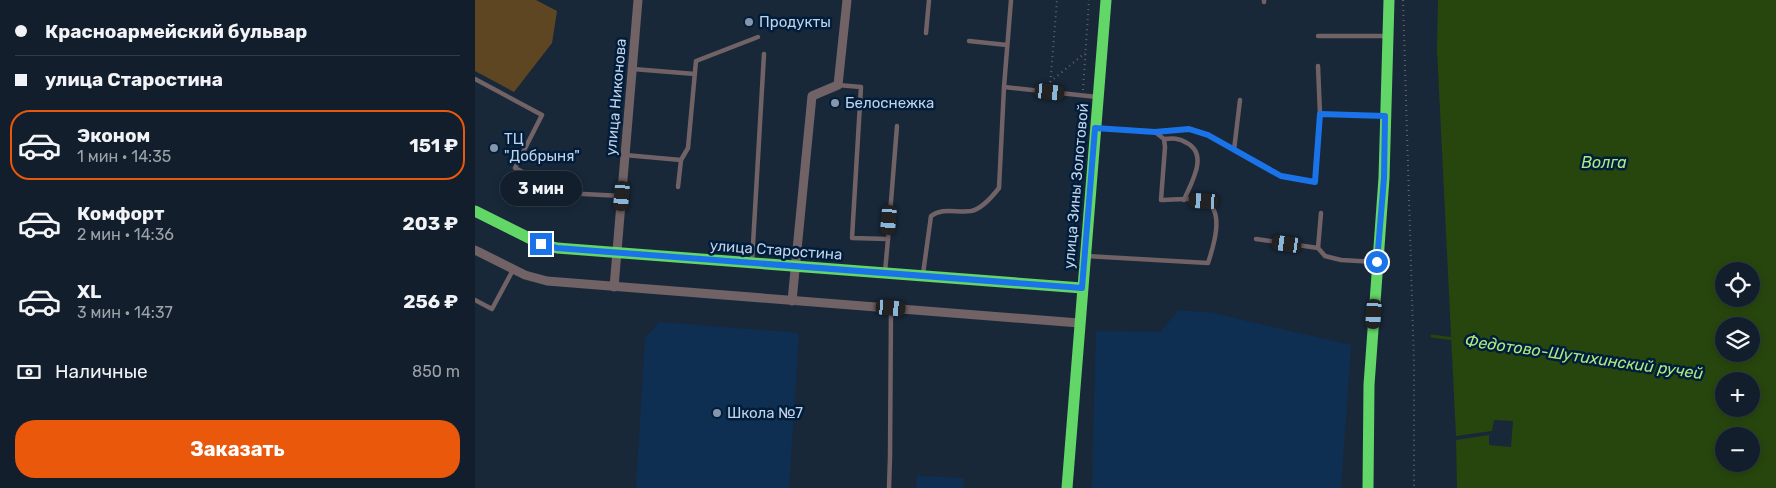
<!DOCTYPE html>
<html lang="ru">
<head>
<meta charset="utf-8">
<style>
  body { margin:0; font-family:Rubik,sans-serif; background:#1f2b37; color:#f1f3f6; height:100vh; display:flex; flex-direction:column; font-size:19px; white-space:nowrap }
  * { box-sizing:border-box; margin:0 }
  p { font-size:16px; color:#9ca2a9 }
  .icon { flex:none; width:28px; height:28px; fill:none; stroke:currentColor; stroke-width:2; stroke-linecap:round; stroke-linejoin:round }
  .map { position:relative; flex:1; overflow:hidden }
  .details { display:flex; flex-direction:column; background:#121e2b; width:475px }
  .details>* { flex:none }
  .hud { display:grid; align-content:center; height:110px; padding:0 15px; background:#121e2b }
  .tools { position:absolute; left:1240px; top:262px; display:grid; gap:10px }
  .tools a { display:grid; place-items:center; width:45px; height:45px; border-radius:50%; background:#121e2b; box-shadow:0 2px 8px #0003,0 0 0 1px #313c47; font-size:25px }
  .end { position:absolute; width:22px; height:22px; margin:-11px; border:6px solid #1a73e8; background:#fff; box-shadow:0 0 0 2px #fff }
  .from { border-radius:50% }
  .bubble { position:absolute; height:35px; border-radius:18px; background:#121e2b; box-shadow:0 2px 8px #0003,0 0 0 1px #313c47; font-size:16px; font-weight:700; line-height:35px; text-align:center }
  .car { position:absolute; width:15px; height:30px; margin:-15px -8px; border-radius:6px; box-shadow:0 0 4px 1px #0007; background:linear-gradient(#222 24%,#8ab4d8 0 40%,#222 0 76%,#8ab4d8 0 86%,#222 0) }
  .hud b { display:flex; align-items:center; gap:18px; height:48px; font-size:19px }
  .hud b+b { border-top:1px solid #313c47 }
  .hud i { width:12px; height:12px; background:#f1f3f6 }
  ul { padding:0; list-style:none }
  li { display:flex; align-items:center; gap:15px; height:70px; margin:0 10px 8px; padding:0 5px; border:2px solid transparent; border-radius:20px }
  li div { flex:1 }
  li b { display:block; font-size:19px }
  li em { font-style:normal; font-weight:700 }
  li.active { border-color:#ea580c }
  li>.icon { width:45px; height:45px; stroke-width:1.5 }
  .pay { display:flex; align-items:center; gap:12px; height:55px; padding:0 15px; font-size:19px }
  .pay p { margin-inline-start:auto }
  .button { display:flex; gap:10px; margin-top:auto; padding:10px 15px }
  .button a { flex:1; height:58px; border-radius:20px; background:#ea580c; color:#fff; font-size:20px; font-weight:700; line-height:58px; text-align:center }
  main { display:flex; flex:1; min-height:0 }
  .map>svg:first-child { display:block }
  .built { fill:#0e2f52 }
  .forest { fill:#5f4623 }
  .water { fill:#27460d; fill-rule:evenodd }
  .pier { fill:#182839 }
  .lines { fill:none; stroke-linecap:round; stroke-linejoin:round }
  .stream { stroke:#27460d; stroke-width:3 }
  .path { stroke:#656067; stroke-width:2; stroke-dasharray:1 4; stroke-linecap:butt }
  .lane { stroke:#716266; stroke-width:4.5 }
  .street { stroke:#716266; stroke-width:9 }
  .fast { stroke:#63d668; stroke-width:11 }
  .route { stroke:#1a73e8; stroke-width:6 }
  .poi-dot { fill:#8697ab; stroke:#011d3c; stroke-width:2 }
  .labels { text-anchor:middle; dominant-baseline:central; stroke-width:5; stroke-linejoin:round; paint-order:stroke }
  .poi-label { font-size:15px; fill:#c2d3e8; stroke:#011d3c; text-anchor:start }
  .street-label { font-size:15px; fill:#c2d3e8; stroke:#011d3c }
  .water-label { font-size:16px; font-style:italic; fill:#adea81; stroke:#011d3c }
</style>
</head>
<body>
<main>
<section class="details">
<div class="hud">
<b><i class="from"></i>Красноармейский бульвар</b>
<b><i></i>улица Старостина</b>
</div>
<ul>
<li class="active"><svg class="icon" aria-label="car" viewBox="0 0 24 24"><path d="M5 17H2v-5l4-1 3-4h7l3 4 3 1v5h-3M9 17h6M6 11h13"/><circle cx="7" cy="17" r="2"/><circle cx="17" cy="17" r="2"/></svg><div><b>Эконом</b><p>1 мин · 14:35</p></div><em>151 ₽</em></li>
<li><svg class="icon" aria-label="car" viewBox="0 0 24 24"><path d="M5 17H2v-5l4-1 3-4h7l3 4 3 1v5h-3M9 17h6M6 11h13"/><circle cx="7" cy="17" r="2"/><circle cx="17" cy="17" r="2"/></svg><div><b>Комфорт</b><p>2 мин · 14:36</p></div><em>203 ₽</em></li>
<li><svg class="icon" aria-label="car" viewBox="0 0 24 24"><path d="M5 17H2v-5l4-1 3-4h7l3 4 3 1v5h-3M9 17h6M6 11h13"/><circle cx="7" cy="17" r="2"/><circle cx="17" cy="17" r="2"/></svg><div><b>XL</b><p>3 мин · 14:37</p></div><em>256 ₽</em></li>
</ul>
<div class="pay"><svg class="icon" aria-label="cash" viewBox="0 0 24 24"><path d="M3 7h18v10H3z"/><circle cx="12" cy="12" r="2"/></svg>Наличные<p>850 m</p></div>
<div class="button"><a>Заказать</a></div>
</section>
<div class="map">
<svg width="1301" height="488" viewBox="0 0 1301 488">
  <rect width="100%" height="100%" fill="#182839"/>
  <!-- built -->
  <g class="built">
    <polygon points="704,310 738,313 876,345 866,488 617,488 621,331 685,332"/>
    <polygon points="185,322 324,333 314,488 161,488 170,338"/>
    <polygon points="442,476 488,478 488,488 441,488"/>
  </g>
  <!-- forest -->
  <polygon class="forest" points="0,0 61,0 82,11 77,43 39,92 0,71"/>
  <!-- water -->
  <path class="water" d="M963,0H1301V488H982L981,436L962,49ZM1249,271H1276V299H1249ZM1249,326H1276V354H1249ZM1249,381H1276V409H1249ZM1249,436H1276V464H1249Z"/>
  <!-- pier -->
  <polygon class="pier" points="1019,420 1038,421 1036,447 1014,445 1014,435 981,440 981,436 1017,431"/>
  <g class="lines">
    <!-- stream -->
    <polyline class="stream" points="957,336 979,339"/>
    <!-- path -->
    <g class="path">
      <polyline points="928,0 939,364 939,488"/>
      <polyline points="575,82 610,53"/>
      <polyline points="575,87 582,0"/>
      <polyline points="608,90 614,0"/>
    </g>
    <!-- lane -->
    <g class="lane">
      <polyline points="789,2 789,0"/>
      <polyline points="451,33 454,0"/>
      <polyline points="843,36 911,36"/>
      <polyline points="494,41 532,45"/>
      <polyline points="158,69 220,74"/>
      <polyline points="0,79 67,115 40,168 89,193 147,196"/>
      <polyline points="363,85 386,87 377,238 413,239 410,272"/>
      <polyline points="529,87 536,0"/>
      <polyline points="845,114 909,116"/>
      <polyline points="680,132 714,129 733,135 806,176 840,182 845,114 843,66"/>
      <path d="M689,139C698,138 704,138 712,143C734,155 716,183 709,200"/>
      <polyline points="759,150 765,100"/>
      <polyline points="150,155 206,160"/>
      <polyline points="203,187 206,160 213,148 221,61 283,37"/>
      <polyline points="413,239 422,126"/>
      <polyline points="781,239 843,248 850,256 866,260 901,262"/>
      <polyline points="843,248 846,213"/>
      <path d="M611,256L733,263C738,248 751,209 729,201C719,197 697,200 686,200L690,147L689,139L680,132L622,128"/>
      <polyline points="277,262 289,54"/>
      <path d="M448,274L456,216C468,207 481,213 496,211C507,209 517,197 524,188L529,87L622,97"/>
      <polyline points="0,300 17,309 38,270"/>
      <polyline points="414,488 415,457 416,308"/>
    </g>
    <!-- street -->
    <g class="street">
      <polyline points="0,250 50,275 72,281 604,323"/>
      <polyline points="139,287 163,0"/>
      <polyline points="317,301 337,96 363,85 372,0"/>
    </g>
    <!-- fast -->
    <g class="fast">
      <polyline points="0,211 66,244 82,248 607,288"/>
      <polyline points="592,488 631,0"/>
      <polyline points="893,488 894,385 909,178 914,0"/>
    </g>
  </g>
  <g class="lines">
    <!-- route -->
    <polyline class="route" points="66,244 82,248 607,288 620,128 680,132 714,129 733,135 806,176 840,182 845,114 910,116 909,178 902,262"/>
  </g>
  <!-- markers -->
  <g class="poi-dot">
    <circle cx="274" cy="22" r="5"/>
    <circle cx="360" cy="103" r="5"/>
    <circle cx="19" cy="148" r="5"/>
    <circle cx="242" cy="413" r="5"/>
  </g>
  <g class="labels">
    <!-- poi labels -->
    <g class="poi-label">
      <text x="284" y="22">Продукты</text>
      <text x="370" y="103">Белоснежка</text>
      <text x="29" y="139">ТЦ<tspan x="29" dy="17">"Добрыня"</tspan></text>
      <text x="252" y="413">Школа №7</text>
    </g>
    <!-- street labels -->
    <g class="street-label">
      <text transform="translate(141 97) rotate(-85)">улица Никонова</text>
      <text transform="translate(601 186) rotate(-85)">улица Зины Золотовой</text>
      <text transform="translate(301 250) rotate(4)">улица Старостина</text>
    </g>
    <!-- water labels -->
    <g class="water-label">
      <text x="1129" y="162">Волга</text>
      <text transform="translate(1109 357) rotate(8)">Федотово-Шутихинский ручей</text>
    </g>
  </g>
</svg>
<div class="tools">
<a><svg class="icon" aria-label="locate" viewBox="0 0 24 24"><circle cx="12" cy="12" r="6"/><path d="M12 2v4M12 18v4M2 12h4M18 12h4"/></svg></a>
<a><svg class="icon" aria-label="layers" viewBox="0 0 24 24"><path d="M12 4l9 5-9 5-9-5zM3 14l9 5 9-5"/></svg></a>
<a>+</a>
<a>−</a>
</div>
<i class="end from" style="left:902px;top:262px"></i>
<i class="end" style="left:66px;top:244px"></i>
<div class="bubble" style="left:25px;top:171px;width:82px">3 мин</div>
<i class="car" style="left:575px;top:92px;rotate:96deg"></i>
<i class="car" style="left:147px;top:196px;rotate:185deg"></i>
<i class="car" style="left:729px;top:201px;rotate:273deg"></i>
<i class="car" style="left:414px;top:220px;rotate:185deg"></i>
<i class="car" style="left:812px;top:244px;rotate:278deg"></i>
<i class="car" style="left:416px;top:308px;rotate:95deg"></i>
<i class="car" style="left:899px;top:314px;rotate:184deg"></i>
</div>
</main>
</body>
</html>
